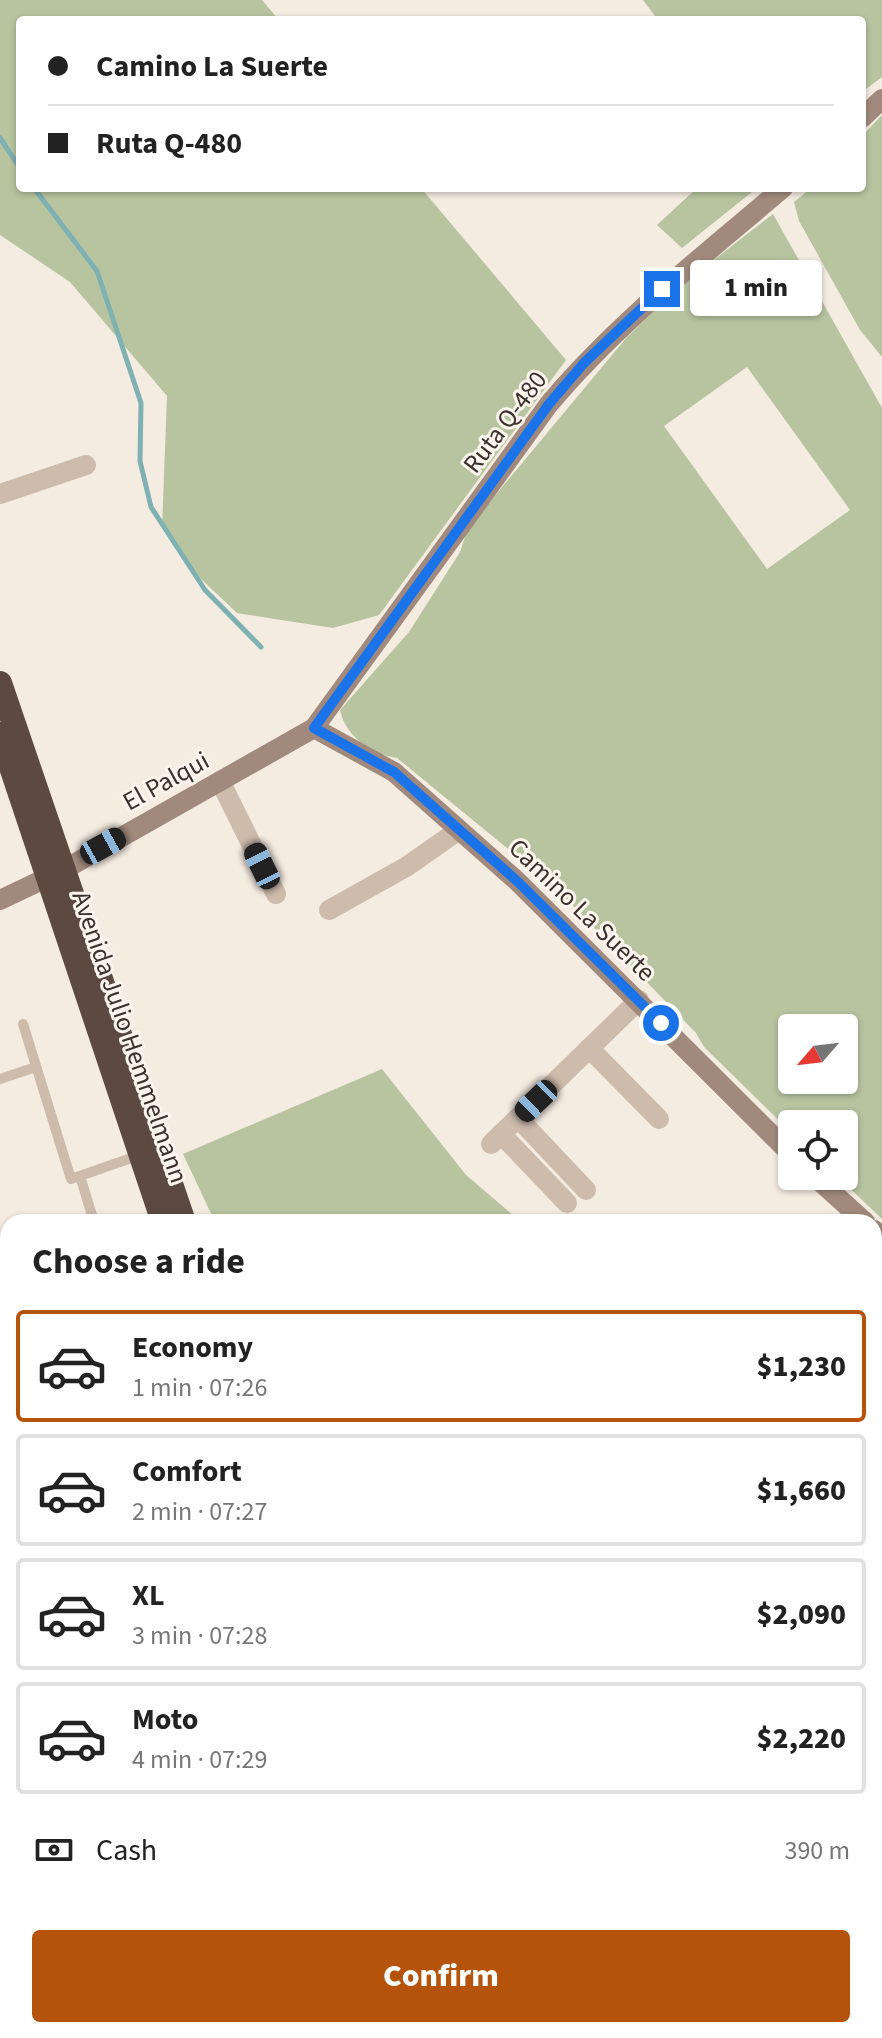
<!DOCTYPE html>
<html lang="en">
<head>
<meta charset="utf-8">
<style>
  body { margin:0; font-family:"Source Sans 3",sans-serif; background:#f6f6f6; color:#222; height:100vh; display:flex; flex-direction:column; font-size:30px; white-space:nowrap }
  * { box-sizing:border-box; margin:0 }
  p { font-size:26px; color:#767676 }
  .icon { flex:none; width:44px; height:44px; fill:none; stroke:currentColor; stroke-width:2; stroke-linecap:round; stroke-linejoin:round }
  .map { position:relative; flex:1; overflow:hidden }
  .side { position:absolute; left:0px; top:1214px; width:882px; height:824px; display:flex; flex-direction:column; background:#fff; border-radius:24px 24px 0 0; box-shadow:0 2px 6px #0004 }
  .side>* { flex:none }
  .hud { position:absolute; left:16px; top:16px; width:850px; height:176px; border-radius:8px; box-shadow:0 2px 6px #0004; display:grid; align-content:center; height:176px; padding:0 32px; background:#fff }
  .needle { width:52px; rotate:242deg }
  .controls { position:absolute; left:778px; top:1014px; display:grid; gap:16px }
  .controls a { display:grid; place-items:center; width:80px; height:80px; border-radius:8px; background:#fff; box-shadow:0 2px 6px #0004; font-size:40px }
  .end { position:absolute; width:36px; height:36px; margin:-18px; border:10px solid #1a73e8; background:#fff; box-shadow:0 0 0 4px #fff }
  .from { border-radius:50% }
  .bubble { position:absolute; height:56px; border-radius:8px; background:#fff; box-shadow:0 2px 6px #0004; font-size:26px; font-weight:800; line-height:56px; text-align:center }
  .car { position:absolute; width:24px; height:48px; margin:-24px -12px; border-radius:10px; box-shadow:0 0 6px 2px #0007; background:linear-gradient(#222 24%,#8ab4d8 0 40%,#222 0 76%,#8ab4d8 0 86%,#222 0) }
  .hud b { display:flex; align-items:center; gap:28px; height:76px; font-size:30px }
  .hud b+b { border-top:2px solid #e0e0e0 }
  .hud i { width:20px; height:20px; background:#222 }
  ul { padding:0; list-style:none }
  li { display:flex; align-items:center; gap:24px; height:112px; margin:0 16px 12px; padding:0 16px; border:4px solid #e0e0e0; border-radius:8px }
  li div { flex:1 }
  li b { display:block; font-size:30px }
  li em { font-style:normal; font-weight:800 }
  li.active { border-color:#b45309 }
  li>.icon { width:72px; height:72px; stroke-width:1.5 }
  h2 { padding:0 32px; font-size:36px; line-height:96px }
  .pay { display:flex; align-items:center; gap:20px; height:88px; padding:0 32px; font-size:30px }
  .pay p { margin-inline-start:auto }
  .cta { display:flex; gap:16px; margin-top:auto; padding:16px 32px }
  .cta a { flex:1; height:92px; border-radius:8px; background:#b45309; color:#fff; font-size:32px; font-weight:800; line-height:92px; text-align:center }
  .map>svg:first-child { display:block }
  .green { fill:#b8c4a0; fill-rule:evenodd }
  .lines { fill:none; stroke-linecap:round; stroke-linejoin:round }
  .stream { stroke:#7fb0b2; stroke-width:5 }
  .lane { stroke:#cdbbac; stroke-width:10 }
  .street { stroke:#cdbbac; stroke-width:20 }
  .secondary { stroke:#a18a7d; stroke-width:20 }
  .highway { stroke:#5c4a42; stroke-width:24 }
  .route { stroke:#1a73e8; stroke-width:10 }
  .labels { text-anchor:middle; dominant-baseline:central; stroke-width:6; stroke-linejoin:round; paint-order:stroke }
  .street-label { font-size:26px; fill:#3b302b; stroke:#fbf5ee }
</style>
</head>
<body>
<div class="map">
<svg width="882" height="2038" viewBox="0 0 882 2038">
  <rect width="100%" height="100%" fill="#f4ebe1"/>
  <!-- green -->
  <g class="green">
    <polygon points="0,0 262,0 279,20 20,20 20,188 421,188 566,360 379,615 333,628 237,613 200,578 162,528 167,396 70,282 0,235"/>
    <polygon points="643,0 882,0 882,77 862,92 862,20 658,20"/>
    <polygon points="882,115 882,357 860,330 799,221 794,202 811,188 862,188 862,136"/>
    <polygon points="697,188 757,188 682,248 657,225"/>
    <path d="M773,214L882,408V1219L837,1176H844V1124H792V1133L704,1047L696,1033L556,888L397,758C371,754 346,737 340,710L409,632L460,552L468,528L627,337L680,286ZM747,367L850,510L767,569L664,426ZM792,1028H844V1080H792Z"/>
    <polygon points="382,1069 466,1175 521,1222 215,1222 183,1154"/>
    <polygon points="874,1668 882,1679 882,1829 874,1832"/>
    <polygon points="874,1855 882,1870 882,2038 397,2038 398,2030 874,2030"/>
  </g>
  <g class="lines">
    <!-- stream -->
    <g class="stream">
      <polyline points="0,138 20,168"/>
      <polyline points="34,188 97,271 141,403 140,461 151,507 205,590 261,647"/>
    </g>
    <!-- lane -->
    <g class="lane">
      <polyline points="23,1024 71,1179 140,1155"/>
      <polyline points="0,1079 36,1067"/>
      <polyline points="80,1176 94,1222"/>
    </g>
    <!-- street -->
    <g class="street">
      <polyline points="0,494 86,465"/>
      <polyline points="220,781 276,894"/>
      <polyline points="329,910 406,867 459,830"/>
      <polyline points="589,1048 659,1119"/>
      <polyline points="518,1118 586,1190"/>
      <polyline points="501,1134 567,1203"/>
      <polyline points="491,1144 639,1000"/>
      <polyline points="874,1318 882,1314"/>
      <polyline points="273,2038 274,2030"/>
    </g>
    <!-- secondary -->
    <g class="secondary">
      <polyline points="862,118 882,99"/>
      <polyline points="314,728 394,772 517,881 792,1155"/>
      <path d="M0,900L65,869L314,728L549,404C618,322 702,257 783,188"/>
      <polyline points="814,1176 865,1222"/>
      <polyline points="874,1230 882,1237"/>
      <polyline points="874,1511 882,1508"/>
    </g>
    <!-- highway -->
    <g class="highway">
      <polyline points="0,683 184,1222"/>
      <polyline points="0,734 163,1222"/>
      <polyline points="207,2038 208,2030"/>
    </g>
  </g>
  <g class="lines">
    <!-- route -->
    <polyline class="route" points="661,1023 517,881 394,772 314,728 549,404 584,363 662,289"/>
  </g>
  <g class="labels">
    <!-- street labels -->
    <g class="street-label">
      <text transform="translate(505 422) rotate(-53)">Ruta Q-480</text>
      <text transform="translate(166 781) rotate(-29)">El Palqui</text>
      <text transform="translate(582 910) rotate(44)">Camino La Suerte</text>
      <text transform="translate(130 1037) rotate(71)">Avenida Julio Hemmelmann</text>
    </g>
  </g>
</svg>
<div class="controls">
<a><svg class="needle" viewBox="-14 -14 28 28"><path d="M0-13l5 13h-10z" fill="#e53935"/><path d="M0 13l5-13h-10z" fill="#767676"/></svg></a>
<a><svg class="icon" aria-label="locate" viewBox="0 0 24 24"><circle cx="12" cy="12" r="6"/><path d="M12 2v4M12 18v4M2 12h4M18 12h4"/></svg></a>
</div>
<i class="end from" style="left:661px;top:1023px"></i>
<i class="end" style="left:662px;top:289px"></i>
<div class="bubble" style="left:690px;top:260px;width:132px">1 min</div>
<i class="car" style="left:103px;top:846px;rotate:61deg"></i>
<i class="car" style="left:262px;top:866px;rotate:334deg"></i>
<i class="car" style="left:536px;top:1101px;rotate:226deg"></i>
<div class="hud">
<b><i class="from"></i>Camino La Suerte</b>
<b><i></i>Ruta Q-480</b>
</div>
<section class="side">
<h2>Choose a ride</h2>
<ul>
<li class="active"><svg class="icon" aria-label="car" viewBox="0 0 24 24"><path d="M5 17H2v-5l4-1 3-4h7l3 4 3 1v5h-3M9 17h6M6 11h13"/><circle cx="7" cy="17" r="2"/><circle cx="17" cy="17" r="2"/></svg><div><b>Economy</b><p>1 min · 07:26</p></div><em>$1,230</em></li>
<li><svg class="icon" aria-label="car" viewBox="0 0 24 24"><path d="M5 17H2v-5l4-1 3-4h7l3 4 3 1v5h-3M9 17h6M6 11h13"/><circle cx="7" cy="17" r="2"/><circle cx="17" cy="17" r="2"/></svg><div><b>Comfort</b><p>2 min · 07:27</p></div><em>$1,660</em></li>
<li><svg class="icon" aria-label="car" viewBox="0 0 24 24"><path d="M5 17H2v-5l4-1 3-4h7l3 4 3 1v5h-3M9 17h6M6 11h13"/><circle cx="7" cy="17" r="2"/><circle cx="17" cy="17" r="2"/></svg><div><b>XL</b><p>3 min · 07:28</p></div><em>$2,090</em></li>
<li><svg class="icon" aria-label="car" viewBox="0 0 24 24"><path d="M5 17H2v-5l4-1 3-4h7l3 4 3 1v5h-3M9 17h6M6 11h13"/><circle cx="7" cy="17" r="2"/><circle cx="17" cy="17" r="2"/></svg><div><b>Moto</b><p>4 min · 07:29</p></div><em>$2,220</em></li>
</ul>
<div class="pay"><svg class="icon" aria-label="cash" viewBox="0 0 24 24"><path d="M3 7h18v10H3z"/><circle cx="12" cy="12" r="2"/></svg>Cash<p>390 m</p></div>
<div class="cta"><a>Confirm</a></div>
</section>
</div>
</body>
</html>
